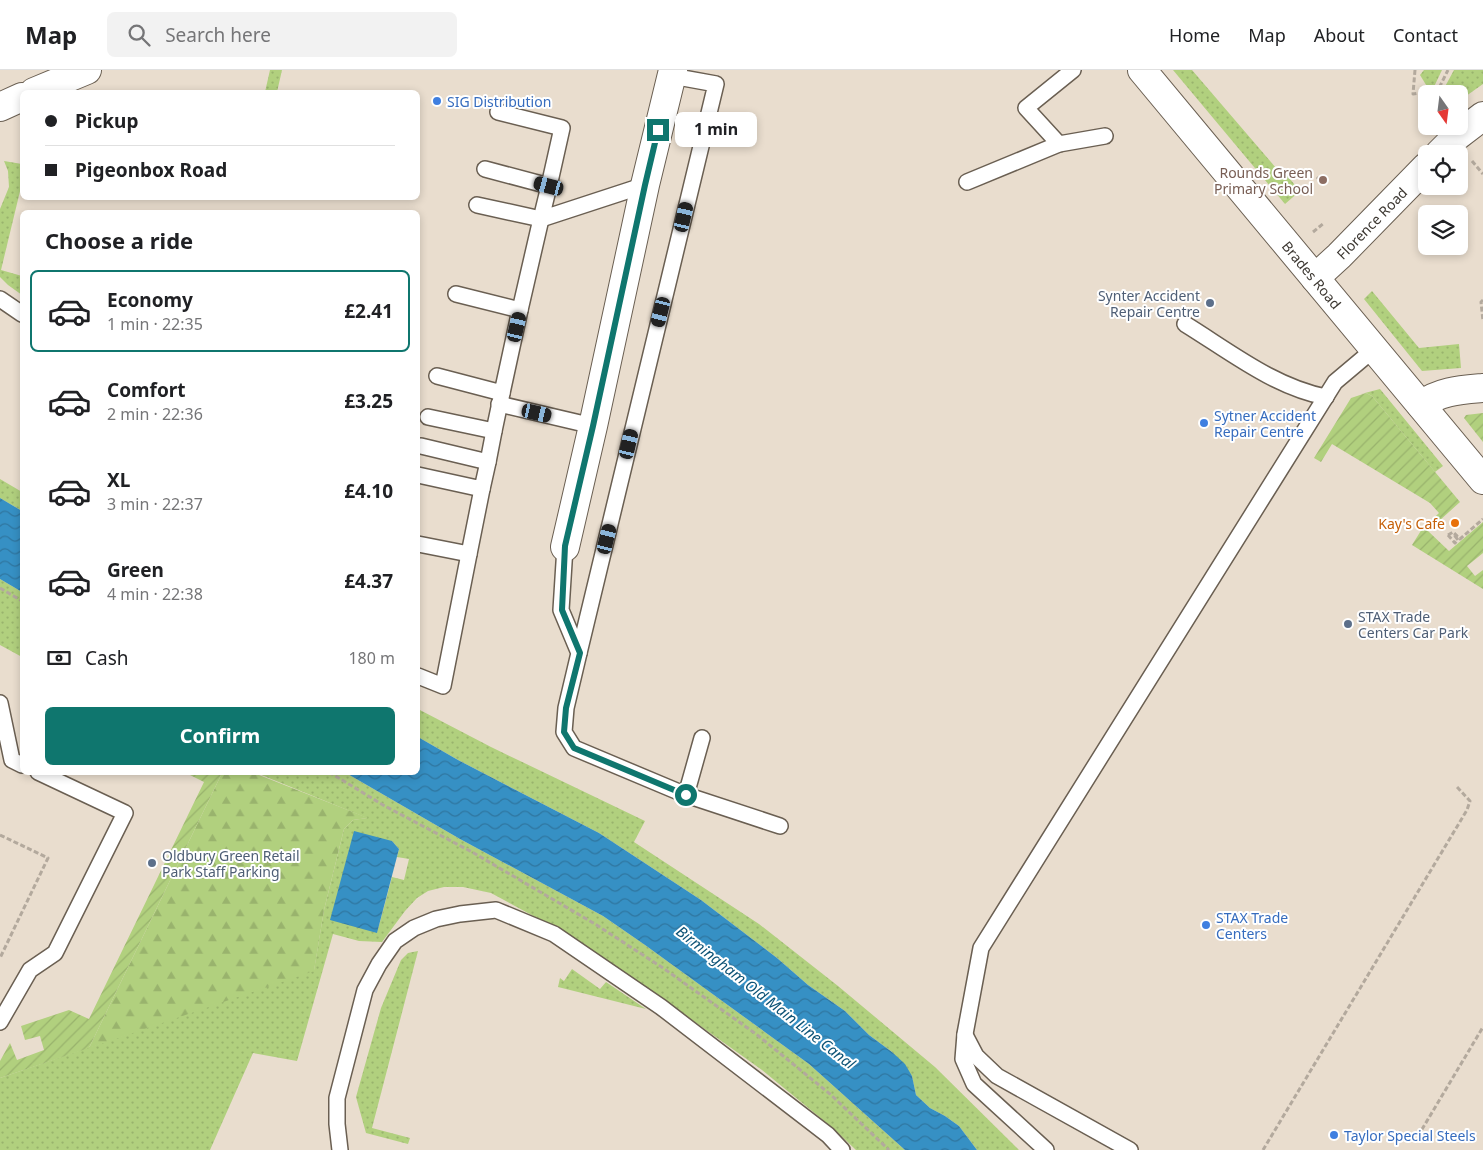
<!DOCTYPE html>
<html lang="en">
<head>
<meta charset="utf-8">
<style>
  body { margin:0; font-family:"Noto Sans",sans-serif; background:#f2f2f2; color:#202124; height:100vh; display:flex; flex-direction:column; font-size:19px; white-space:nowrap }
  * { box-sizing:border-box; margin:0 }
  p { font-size:16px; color:#757577 }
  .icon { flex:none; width:28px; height:28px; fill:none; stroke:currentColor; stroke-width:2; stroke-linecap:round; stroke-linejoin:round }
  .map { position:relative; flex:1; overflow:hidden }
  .drawer { position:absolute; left:20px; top:140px; width:400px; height:565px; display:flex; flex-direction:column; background:#fff; border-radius:8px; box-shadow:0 2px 8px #0003 }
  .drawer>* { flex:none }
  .top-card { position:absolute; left:20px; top:20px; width:400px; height:110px; border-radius:8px; box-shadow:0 2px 8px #0003; display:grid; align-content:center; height:110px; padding:0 25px; background:#fff }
  .needle { width:32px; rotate:166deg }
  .fabs { position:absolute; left:1418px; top:15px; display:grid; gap:10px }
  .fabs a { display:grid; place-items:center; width:50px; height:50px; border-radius:8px; background:#fff; box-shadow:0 2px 8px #0003; font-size:25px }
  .end { position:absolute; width:22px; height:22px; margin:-11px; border:6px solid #0f766e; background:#fff; box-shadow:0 0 0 2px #fff }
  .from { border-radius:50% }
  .bubble { position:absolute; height:35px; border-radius:8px; background:#fff; box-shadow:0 2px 8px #0003; font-size:16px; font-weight:700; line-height:35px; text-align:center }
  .car { position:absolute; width:15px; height:30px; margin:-15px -8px; border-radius:6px; box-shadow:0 0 4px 1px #0007; background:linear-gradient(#222 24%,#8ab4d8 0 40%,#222 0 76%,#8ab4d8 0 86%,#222 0) }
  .top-card b { display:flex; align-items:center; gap:18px; height:48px; font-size:19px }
  .top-card b+b { border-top:1px solid #e0e0e0 }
  .top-card i { width:12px; height:12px; background:#202124 }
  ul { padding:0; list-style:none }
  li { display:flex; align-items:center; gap:15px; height:82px; margin:0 10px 8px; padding:0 15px; border:2px solid transparent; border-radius:8px }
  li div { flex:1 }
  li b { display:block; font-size:19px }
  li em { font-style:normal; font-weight:700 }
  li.selected { border-color:#0f766e }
  li>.icon { width:45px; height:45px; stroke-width:1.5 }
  h2 { padding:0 25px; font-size:22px; line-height:60px }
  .pay { display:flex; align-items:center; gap:12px; height:55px; padding:0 25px; font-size:19px }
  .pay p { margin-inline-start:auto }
  .action { display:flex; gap:10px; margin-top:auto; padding:10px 25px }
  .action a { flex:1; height:58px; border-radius:8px; background:#0f766e; color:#fff; font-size:20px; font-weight:700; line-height:58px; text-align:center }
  header { display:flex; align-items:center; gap:30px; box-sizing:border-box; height:70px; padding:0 25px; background:#fff; border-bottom:1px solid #e0e0e0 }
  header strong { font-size:24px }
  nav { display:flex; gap:28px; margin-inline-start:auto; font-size:18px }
  .search { width:350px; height:45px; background:#f2f2f2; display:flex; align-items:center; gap:12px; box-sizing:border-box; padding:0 18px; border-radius:8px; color:#757577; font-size:19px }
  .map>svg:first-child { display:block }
  .grass { fill:url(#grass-dots); fill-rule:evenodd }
  .forest { fill:url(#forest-firs) }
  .garden { fill:url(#garden-furrows) }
  .water { fill:url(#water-waves) }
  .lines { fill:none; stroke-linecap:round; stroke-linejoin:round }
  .lane-casing { stroke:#6a5f52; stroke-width:18 }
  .street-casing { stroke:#6a5f52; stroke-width:30 }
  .secondary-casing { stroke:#6a5f52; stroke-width:30 }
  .path { stroke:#b3a99d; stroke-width:3; stroke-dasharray:5 2.5; stroke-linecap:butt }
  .lane { stroke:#fff; stroke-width:15 }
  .street { stroke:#fff; stroke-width:28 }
  .secondary { stroke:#fff; stroke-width:28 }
  .path-bridge { stroke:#b3a99d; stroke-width:3; stroke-dasharray:5 2.5; stroke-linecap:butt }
  .route { stroke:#0f766e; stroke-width:6 }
  .shop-dot { fill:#3f7fe0; stroke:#fff; stroke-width:2 }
  .education-dot { fill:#8d6e63; stroke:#fff; stroke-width:2 }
  .service-dot { fill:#5c6f8a; stroke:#fff; stroke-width:2 }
  .food-dot { fill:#e8710a; stroke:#fff; stroke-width:2 }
  .labels { text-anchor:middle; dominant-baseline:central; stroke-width:4; stroke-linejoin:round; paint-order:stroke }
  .shop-label { font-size:14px; fill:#366cbe; stroke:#fff; text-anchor:start }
  .education-label { font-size:14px; fill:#785e54; stroke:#fff; text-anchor:end }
  .street-label { font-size:14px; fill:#3c3731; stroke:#fff }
  .service-label { font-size:14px; fill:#4e5e75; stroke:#fff; text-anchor:start }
  .food-label { font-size:14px; fill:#c56008; stroke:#fff; text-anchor:end }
  .water-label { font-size:15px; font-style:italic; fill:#0d5376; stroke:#fff }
</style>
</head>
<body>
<header>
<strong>Map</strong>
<div class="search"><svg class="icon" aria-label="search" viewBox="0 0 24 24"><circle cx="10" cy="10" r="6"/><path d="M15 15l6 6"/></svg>Search here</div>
<nav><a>Home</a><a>Map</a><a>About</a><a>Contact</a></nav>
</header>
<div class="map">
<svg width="1483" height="1080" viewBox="0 0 1483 1080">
  <defs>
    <pattern id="grass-dots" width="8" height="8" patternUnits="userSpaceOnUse" patternTransform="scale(1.25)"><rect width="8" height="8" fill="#b1d07e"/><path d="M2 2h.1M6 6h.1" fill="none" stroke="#99b36d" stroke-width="1.8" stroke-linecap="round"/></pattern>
    <pattern id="forest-firs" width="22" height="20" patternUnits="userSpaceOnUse" patternTransform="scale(1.25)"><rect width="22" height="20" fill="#b1d07e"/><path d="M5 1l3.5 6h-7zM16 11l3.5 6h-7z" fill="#99b36d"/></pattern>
    <pattern id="garden-furrows" width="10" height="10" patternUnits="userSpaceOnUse" patternTransform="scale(1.25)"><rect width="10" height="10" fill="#b1d07e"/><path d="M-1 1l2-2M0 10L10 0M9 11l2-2" fill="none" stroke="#99b36d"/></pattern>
    <pattern id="water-waves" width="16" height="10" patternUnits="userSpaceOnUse" patternTransform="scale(1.25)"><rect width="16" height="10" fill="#3690c4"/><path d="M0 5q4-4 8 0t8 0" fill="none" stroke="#2f76a0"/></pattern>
  </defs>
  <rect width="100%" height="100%" fill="#e9ddce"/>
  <!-- grass -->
  <g class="grass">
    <polygon points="270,0 282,0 277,22 265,22"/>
    <polygon points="1173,0 1192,0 1276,98 1279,96 1300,121 1285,134"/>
    <polygon points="1424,0 1442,0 1431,23 1420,5"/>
    <polygon points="1454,0 1483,0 1483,14 1459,31 1459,24 1441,24"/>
    <polygon points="4,91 22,94 22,113 1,200 22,206 22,225 8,215 0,207 0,139 9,117 8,101"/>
    <polygon points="1372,221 1419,278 1459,274 1461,298 1422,301 1364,229"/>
    <polygon points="1380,319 1443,396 1435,402 1372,326 1366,323 1361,324"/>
    <polygon points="0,409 22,422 22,441 0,428"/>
    <polygon points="0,509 22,522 22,587 0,575"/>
    <polygon points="418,639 491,677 645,751 634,772 759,854 838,916 935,997 1019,1080 977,1080 959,1056 945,1046 930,1038 916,1025 912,1006 892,982 869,965 845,941 808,915 777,888 701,830 599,763 458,690 418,667"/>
    <path d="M254,702L346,703L460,769L603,846L645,875L809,994L905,1080H856L834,1059L762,1000L650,920L576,869L491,823L463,817H444L428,821L417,828L405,841L382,872L359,871L333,864L297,991L253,983L210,1080H0V1008L314,900L324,840L344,759L353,750L367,748ZM392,771L399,779L397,787L409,789L404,810L392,807L377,863Z"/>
    <polygon points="418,881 372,1058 410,1068 408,1074 366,1063 356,1027 381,938 401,890 408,883"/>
    <polygon points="572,899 600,919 606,912 646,939 558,917 560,908 564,911"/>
  </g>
  <!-- forest -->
  <polygon class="forest" points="222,703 254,703 368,748 353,750 344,759 324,840 314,901 89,978"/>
  <!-- garden -->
  <g class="garden">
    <polygon points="1366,323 1372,326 1460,432 1428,461 1449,481 1483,452 1483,483 1467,496 1475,506 1483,500 1483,519 1412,475 1422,459 1439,443 1430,433 1332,374 1321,392 1314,388 1351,328"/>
    <polygon points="1483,343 1483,372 1464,348 1466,345"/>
    <polygon points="186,703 222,703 89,978 0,1008 0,991 10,973 17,990 44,980 40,966 25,970 21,956 69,940 89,949 204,712"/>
  </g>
  <!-- water -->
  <g class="water">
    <polygon points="0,428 22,441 22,522 0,509"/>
    <polygon points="418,667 458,690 599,763 701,830 777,888 808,915 845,941 869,965 892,982 905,994 912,1006 916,1025 930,1038 945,1046 959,1056 977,1080 905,1080 809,994 645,875 603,846 460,769 346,703 418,702"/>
    <polygon points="354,761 392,771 399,779 377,863 330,850"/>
  </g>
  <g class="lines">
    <!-- lane casing -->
    <g class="lane-casing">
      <g id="lane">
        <polyline points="498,42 562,58 549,116"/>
        <polyline points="1059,74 1026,38 1073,0"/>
        <polyline points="485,99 549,116 541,149 645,115"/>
        <polyline points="967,112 1059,74 1105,66"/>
        <polyline points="456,224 520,240 541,149 477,135"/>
        <polyline points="0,229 22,244"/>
        <path d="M1185,254C1229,281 1274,317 1326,327"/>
        <polyline points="437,306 502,323 520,240"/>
        <polyline points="499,334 593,356"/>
        <polyline points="428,347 494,361 502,323"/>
        <polyline points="421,376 488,392 494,361"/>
        <polyline points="418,405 482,419 488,392"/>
        <polyline points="418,474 469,484 482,419"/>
        <polyline points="565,477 561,540 579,583 566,638 564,662 574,678 686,725"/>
        <polyline points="579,583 716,14 672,6"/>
        <polyline points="418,606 443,616 469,484"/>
        <polyline points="0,633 12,690 22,695"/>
        <polyline points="702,668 686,725 780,756"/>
        <polyline points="0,952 30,900 55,883 125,743 38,702"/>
        <polyline points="965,965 976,986 997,1006 1130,1080"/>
        <polyline points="340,1080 337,1054 337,1028 365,920 379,894 395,871 414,858 436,849 460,844 496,840 554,864 661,937 828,1065 842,1080"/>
        <polyline points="1046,1080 974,1014 963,989 965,964 981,878 1335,312 1373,280"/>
      </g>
    </g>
    <!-- street casing -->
    <g class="street-casing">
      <g id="street">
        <polyline points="34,22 87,0"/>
        <polyline points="0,37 22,27"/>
        <polyline points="1439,84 1457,66 1483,46"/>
        <path id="s1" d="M1315,208L1339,186L1426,97"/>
        <path d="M1421,335C1440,321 1460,320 1483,318"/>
        <polyline points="565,477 593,356 645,115 673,0"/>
      </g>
    </g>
    <!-- secondary casing -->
    <g class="secondary-casing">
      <g id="secondary">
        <path id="s2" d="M1142,0L1483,410"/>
      </g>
    </g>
    <!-- path -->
    <g class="path">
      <polyline points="1415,0 1413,24 1419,23 1426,32"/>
      <polyline points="1436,24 1448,0"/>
      <polyline points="1472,91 1483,104"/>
      <polyline points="1317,107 1322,113"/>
      <polyline points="1313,162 1324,153"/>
      <polyline points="1483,230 1481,232 1483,251"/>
      <polyline points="1448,465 1453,462 1460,469 1483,449"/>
      <polyline points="0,518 22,531"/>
      <polyline points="329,702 383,735 472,782 595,854 663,898 756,964 830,1024 889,1080"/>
      <polyline points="0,765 48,788 0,888"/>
      <polyline points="1418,1066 1483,957"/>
      <polyline points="1263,1080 1467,740 1470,731 1457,717"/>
    </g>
    <!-- lane -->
    <use href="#lane" class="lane"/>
    <!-- street -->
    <use href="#street" class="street"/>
    <!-- secondary -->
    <use href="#secondary" class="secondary"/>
    <!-- path-bridge -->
    <polyline class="path-bridge" points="1448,465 1455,473 1458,470 1455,466 1457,464"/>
  </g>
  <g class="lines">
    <!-- route -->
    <polyline class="route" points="658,60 645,115 593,356 565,476 562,540 580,583 566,638 564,662 574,678 686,725"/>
  </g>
  <!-- markers -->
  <g class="shop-dot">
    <circle cx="437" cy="31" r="5"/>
    <circle cx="1204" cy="353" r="5"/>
    <circle cx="1206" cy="855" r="5"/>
    <circle cx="1334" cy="1065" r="5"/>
  </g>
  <circle class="education-dot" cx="1323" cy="110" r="5"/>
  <g class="service-dot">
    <circle cx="1210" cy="233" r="5"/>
    <circle cx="1348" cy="554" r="5"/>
    <circle cx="152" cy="793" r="5"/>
  </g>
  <circle class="food-dot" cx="1455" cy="453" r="5"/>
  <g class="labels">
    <!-- shop labels -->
    <g class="shop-label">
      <text x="447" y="31">SIG Distribution</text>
      <text x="1214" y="345">Sytner Accident<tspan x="1214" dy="16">Repair Centre</tspan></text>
      <text x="1216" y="847">STAX Trade<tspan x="1216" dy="16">Centers</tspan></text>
      <text x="1344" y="1065">Taylor Special Steels</text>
    </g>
    <!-- education labels -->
    <g class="education-label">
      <text x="1313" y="102">Rounds Green<tspan x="1313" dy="16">Primary School</tspan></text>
    </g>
    <!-- street labels -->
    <g class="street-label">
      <text stroke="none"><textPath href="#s1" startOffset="79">Florence Road</textPath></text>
      <text stroke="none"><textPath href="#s2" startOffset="266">Brades Road</textPath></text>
    </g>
    <!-- service labels -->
    <g class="service-label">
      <text x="1200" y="225" text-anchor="end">Synter Accident<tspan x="1200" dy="16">Repair Centre</tspan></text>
      <text x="1358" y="546">STAX Trade<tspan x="1358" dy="16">Centers Car Park</tspan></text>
      <text x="162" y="785">Oldbury Green Retail<tspan x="162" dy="16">Park Staff Parking</tspan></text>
    </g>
    <!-- food labels -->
    <g class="food-label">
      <text x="1445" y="453">Kay's Cafe</text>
    </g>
    <!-- water labels -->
    <g class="water-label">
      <text transform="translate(766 927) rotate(38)">Birmingham Old Main Line Canal</text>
    </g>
  </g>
</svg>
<div class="fabs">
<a><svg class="needle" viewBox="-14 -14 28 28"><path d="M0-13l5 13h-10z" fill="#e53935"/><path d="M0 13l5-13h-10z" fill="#757577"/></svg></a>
<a><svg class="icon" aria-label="locate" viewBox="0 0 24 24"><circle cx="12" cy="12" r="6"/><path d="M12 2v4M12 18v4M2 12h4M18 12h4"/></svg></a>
<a><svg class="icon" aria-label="layers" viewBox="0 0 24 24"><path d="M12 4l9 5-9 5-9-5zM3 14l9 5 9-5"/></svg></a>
</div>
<i class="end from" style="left:686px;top:725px"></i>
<i class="end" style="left:658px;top:60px"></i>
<div class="bubble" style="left:675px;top:42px;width:82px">1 min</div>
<i class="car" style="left:549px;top:116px;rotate:285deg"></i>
<i class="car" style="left:684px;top:147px;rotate:13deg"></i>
<i class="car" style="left:661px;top:242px;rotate:194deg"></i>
<i class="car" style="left:517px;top:257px;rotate:13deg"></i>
<i class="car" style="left:537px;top:343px;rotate:103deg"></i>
<i class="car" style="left:629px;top:374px;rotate:13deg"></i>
<i class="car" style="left:607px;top:469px;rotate:14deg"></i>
<div class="top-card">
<b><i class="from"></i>Pickup</b>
<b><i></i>Pigeonbox Road</b>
</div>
<section class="drawer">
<h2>Choose a ride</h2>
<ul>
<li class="selected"><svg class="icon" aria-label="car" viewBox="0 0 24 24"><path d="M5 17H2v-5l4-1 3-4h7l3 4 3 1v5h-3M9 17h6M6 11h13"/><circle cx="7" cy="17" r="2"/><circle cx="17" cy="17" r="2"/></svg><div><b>Economy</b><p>1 min · 22:35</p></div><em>£2.41</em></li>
<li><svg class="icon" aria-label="car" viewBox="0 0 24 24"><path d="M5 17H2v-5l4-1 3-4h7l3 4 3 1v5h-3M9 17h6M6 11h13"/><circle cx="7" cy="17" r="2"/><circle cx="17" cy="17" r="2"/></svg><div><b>Comfort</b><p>2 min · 22:36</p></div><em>£3.25</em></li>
<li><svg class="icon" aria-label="car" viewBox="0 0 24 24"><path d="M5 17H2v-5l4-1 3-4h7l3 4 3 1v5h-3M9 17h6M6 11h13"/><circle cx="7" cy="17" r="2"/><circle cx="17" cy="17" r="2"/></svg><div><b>XL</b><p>3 min · 22:37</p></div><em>£4.10</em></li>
<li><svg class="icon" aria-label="car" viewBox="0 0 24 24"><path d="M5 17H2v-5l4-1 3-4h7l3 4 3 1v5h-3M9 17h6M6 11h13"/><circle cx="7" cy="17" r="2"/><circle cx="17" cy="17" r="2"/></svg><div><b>Green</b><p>4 min · 22:38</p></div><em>£4.37</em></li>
</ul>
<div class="pay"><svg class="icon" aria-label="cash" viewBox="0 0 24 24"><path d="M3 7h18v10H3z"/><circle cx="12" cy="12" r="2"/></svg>Cash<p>180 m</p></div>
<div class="action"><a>Confirm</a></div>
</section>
</div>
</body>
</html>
